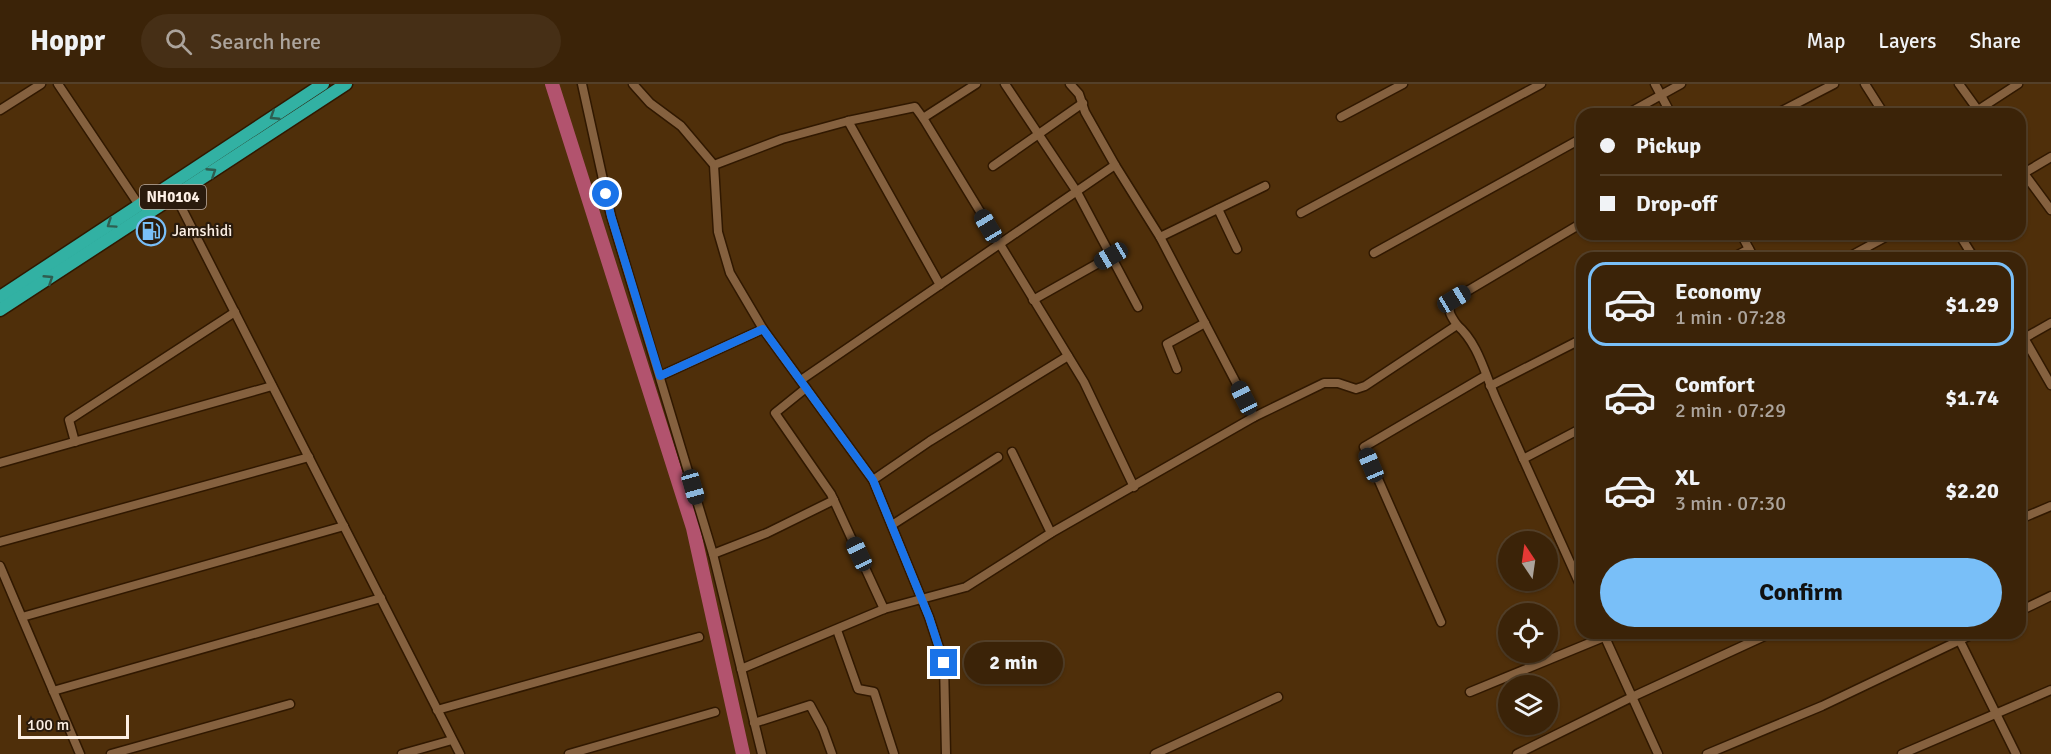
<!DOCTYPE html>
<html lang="en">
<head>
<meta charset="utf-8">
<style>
  body { margin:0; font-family:Signika,sans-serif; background:#462f16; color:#f1f3f6; height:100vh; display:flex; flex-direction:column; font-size:22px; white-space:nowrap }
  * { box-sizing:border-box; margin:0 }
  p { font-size:20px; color:#aca49c }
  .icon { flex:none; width:33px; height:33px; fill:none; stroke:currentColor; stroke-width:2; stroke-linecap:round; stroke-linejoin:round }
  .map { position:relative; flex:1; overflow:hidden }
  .sheet { position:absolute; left:1576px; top:168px; width:450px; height:387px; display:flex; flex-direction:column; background:#3b2308; border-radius:18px; box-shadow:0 2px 4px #0004,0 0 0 2px #544029 }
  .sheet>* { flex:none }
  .top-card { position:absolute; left:1576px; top:24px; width:450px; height:132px; border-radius:18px; box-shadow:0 2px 4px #0004,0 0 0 2px #544029; display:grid; align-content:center; height:132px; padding:0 24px; background:#3b2308 }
  .needle { width:39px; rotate:347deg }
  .tools { position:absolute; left:1498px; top:447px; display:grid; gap:12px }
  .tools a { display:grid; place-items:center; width:60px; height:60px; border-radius:50%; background:#3b2308; box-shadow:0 2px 4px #0004,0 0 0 2px #544029; font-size:30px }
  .scale { position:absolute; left:18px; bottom:15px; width:111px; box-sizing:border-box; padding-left:6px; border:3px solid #fcefe4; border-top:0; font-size:16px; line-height:21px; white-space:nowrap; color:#fcefe4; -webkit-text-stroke:4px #2a1b0d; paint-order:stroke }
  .end { position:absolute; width:27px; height:27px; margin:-14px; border:8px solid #1a73e8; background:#fff; box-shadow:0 0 0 3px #fff }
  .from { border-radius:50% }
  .bubble { position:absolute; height:42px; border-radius:21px; background:#3b2308; box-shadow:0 2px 4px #0004,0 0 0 2px #544029; font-size:20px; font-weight:800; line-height:42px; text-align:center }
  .car { position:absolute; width:18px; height:36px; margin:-18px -9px; border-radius:8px; box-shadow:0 0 4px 2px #0007; background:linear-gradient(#222 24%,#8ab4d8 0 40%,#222 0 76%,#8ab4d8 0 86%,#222 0) }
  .top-card b { display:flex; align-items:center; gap:21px; height:57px; font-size:22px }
  .top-card b+b { border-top:2px solid #544029 }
  .top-card i { width:15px; height:15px; background:#f1f3f6 }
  ul { padding:10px 0 0; list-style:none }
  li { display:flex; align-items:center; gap:18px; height:84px; margin:0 12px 9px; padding:0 12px; border:3px solid transparent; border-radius:18px }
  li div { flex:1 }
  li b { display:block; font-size:22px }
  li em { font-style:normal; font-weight:800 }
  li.selected { border-color:#79bff8 }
  li>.icon { width:54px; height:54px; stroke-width:1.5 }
  .button { display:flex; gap:12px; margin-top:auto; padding:12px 24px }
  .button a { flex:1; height:69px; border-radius:36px; background:#79bff8; color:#111; font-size:24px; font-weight:800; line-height:69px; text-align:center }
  header { display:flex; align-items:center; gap:36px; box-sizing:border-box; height:84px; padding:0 30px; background:#3b2308; border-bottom:2px solid #544029 }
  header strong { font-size:28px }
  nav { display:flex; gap:33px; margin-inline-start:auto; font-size:21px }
  .search { width:420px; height:54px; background:#462f16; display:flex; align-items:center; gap:15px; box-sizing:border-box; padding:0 21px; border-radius:33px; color:#aca49c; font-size:22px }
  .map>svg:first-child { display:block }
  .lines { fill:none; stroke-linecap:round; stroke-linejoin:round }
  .river { stroke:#b2536e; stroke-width:14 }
  .minor-casing { stroke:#301800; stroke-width:11 }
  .highway-casing { stroke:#301800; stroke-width:15 }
  .minor { stroke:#85613f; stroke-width:8 }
  .highway { stroke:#32b1a3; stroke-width:12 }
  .oneway { stroke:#2e5e50 }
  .route { stroke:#1a73e8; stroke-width:8 }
  .labels { text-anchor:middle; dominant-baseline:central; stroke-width:4.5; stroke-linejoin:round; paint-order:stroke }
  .shield { fill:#2a1b0d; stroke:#bdafa4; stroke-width:1.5 }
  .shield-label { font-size:15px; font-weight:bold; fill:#fcefe4 }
  .poi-label { font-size:16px; fill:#fcefe4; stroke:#2a1b0d; text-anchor:start }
</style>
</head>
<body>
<header>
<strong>Hoppr</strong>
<div class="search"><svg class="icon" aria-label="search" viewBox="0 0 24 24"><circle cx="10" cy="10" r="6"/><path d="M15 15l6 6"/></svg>Search here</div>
<nav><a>Map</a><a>Layers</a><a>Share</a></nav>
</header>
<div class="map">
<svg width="2051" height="670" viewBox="0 0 2051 670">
  <rect width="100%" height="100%" fill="#4f2f0a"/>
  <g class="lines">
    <!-- river -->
    <polyline class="river" points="552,0 693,444 743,670"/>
    <!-- minor casing -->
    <g class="minor-casing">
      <g id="minor">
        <polyline points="58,0 139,121"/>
        <polyline points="582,0 611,132 713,470 762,670"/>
        <polyline points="633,0 650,19 681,42 714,81 718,148 730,189 763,245 873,396 929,533 944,579 946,670"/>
        <polyline points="1005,0 1077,108 1138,223"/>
        <polyline points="1070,0 1079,10 1085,28 1115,81 1160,153 1254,333"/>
        <polyline points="1655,0 1671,30"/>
        <polyline points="1865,0 1884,30"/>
        <polyline points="1959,0 1980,29"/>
        <polyline points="0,26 41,0"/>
        <polyline points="1978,26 2018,0"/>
        <polyline points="1627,30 1681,0"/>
        <polyline points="1776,30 1834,0"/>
        <polyline points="1341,33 1403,0"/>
        <polyline points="923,34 976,0"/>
        <polyline points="848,37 940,201"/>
        <polyline points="714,81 782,55 848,37 915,23 923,34 1084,298 1134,403"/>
        <polyline points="993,82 1083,19"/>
        <polyline points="2020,84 2051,126"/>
        <polyline points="2024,89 2051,73"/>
        <polyline points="174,109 460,670"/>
        <polyline points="1218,125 1237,165"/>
        <polyline points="1301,129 1541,0"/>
        <polyline points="1741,150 1754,174"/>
        <polyline points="1959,150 1974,174"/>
        <polyline points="1160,153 1265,102"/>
        <polyline points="1374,169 1582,54"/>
        <polyline points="1732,174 1749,165"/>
        <polyline points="1847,174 1891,150"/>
        <polyline points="1033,216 1111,172"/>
        <path d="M1457,241C1479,260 1485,291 1497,317C1525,380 1554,442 1582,505"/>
        <polyline points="2020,247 2051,301"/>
        <polyline points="2021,256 2051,239"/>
        <polyline points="1177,285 1167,260 1205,239"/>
        <polyline points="660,292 763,245"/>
        <polyline points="801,296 1115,81"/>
        <polyline points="1490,302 1582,255"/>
        <polyline points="806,304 775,329 831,410 884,525"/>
        <polyline points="75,358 69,336 235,228"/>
        <polyline points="1012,368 1051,449"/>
        <polyline points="1523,375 1582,344"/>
        <polyline points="0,379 272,302"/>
        <polyline points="873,396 930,357 1068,272"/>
        <polyline points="2020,435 2051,422"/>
        <polyline points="892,441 998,373"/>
        <polyline points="0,458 309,373"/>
        <polyline points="713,470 767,449 834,416"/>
        <polyline points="0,482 80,670"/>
        <polyline points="2020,527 2051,512"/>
        <polyline points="22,533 344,442"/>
        <polyline points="1441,538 1364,363 1485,292"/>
        <polyline points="837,546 858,605 874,608 894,670"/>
        <polyline points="1603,549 1658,670"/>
        <polyline points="1956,549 2016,670"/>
        <path d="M741,585L884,525L966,503L1051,449L1254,333L1324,299H1338L1356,305L1365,302L1457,241C1450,231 1446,226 1454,215L1582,139"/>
        <polyline points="53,607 381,514"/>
        <polyline points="1470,608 1604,553"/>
        <polyline points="437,626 699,553"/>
        <polyline points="754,639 810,621 823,645 832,670"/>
        <polyline points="111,670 290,620"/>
        <polyline points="402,670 452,656"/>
        <polyline points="569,670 715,628"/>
        <polyline points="1155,670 1278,613"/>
        <polyline points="1517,670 1632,613 1771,549"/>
        <polyline points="1707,670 1822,622 1975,549"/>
        <polyline points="1902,670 2051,606"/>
      </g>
    </g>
    <!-- highway casing -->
    <g class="highway-casing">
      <g id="highway">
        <polyline points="0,213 323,0"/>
        <polyline points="0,226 346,0"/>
      </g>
    </g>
    <!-- minor -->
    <use href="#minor" class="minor"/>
    <!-- highway -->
    <use href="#highway" class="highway"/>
  </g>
  <!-- one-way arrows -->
  <defs><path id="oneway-chevron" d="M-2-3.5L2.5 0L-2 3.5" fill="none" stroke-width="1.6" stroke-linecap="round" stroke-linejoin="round" transform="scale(1.5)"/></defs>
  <g class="oneway">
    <use href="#oneway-chevron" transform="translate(274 32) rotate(147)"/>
    <use href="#oneway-chevron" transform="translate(212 88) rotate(-33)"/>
    <use href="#oneway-chevron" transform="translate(111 140) rotate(146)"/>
    <use href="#oneway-chevron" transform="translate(49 195) rotate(-33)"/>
  </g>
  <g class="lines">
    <!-- route -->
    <polyline class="route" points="606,110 611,132 660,292 763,245 873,396 929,533 944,579"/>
  </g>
  <!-- icons -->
  <defs>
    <g id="fuel-ring" transform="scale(1.5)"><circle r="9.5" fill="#2a1b0d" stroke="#79bff8" stroke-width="1.5"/><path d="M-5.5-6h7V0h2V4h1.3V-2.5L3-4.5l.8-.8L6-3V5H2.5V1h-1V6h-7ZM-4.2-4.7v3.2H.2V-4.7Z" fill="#79bff8"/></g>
  </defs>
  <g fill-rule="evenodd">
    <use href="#fuel-ring" x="151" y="147"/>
  </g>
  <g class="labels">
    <!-- shield labels -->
    <rect class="shield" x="140" y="101" width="66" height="24" rx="4.5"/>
    <g class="shield-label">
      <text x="173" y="113">NH0104</text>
    </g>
    <!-- poi labels -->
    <g class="poi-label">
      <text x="172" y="147">Jamshidi</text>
    </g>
  </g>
</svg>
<div class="tools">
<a><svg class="needle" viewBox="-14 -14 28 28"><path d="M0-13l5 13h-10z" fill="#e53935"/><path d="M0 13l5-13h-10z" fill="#aca49c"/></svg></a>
<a><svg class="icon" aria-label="locate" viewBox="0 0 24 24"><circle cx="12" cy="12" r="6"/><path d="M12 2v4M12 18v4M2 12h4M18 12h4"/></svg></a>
<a><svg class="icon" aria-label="layers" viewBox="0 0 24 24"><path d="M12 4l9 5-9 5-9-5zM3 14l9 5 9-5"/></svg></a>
</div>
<div class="scale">100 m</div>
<i class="end from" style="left:606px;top:110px"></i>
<i class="end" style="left:944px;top:579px"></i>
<div class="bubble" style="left:964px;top:558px;width:99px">2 min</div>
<i class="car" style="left:988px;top:142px;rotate:329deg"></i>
<i class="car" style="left:1111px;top:172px;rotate:240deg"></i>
<i class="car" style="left:1454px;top:215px;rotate:59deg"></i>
<i class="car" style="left:1244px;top:314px;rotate:333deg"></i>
<i class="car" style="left:1371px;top:381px;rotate:337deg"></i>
<i class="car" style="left:693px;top:403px;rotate:164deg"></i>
<i class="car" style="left:859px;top:470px;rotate:335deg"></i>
<div class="top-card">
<b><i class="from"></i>Pickup</b>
<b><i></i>Drop-off</b>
</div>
<section class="sheet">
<ul>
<li class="selected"><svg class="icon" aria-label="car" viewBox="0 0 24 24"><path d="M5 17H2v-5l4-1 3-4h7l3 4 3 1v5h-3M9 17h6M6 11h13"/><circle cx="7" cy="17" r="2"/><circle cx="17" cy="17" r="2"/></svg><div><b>Economy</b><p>1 min · 07:28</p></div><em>$1.29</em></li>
<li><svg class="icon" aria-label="car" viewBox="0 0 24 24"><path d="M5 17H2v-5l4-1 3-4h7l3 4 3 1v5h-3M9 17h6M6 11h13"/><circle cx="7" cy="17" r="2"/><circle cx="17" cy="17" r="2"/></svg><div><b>Comfort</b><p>2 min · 07:29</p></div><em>$1.74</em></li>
<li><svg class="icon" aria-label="car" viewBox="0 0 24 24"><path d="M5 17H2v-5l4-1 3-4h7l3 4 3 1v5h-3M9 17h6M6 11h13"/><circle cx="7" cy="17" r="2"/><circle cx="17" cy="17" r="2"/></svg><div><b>XL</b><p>3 min · 07:30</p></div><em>$2.20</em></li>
</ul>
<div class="button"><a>Confirm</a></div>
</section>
</div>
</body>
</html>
